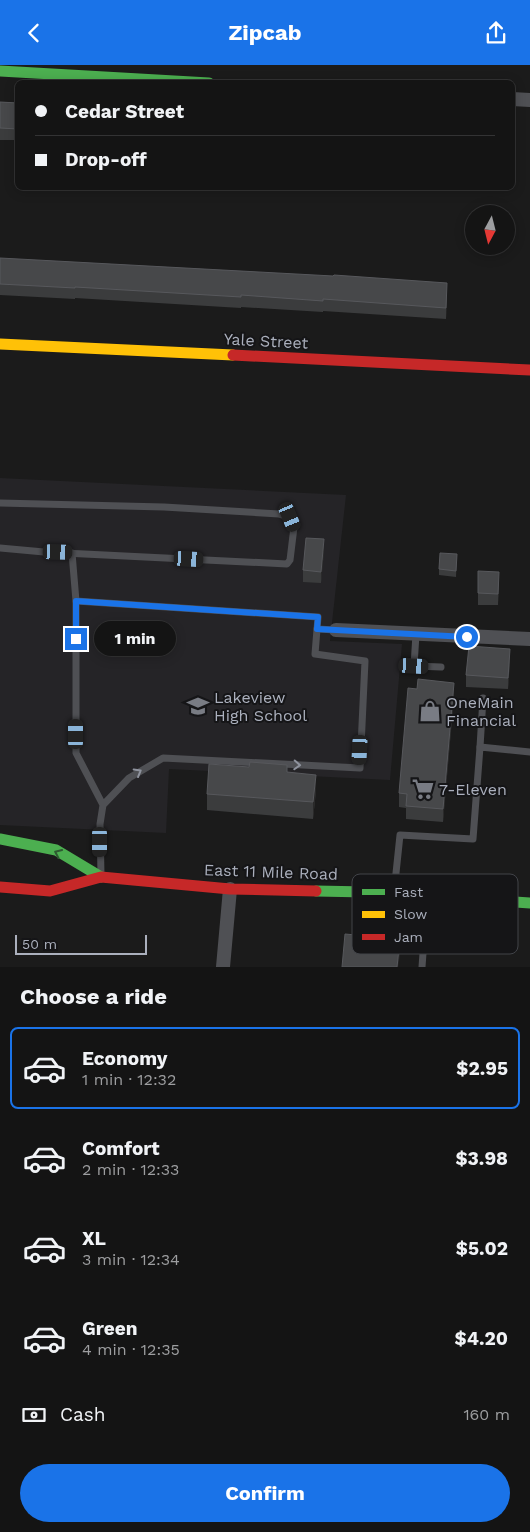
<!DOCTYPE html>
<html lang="en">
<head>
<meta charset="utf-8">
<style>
  body { margin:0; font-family:"Work Sans",sans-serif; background:#212122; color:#f1f3f6; height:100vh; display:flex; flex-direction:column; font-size:19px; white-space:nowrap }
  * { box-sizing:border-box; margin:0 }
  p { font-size:16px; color:#9d9ea0 }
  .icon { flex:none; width:28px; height:28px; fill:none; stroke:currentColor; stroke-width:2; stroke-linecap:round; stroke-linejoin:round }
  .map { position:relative; height:902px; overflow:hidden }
  .side { display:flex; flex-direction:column; background:#141414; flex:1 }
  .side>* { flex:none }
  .banner { position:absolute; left:15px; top:15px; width:500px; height:110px; border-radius:8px; box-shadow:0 2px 12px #0003,0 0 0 1px #333334; display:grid; align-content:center; height:110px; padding:0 20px; background:#141414 }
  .needle { width:32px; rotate:187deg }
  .controls { position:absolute; left:465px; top:140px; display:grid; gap:10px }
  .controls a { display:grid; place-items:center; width:50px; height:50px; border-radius:50%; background:#141414; box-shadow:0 2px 12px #0003,0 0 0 1px #333334; font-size:25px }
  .scale { position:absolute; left:15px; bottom:12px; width:132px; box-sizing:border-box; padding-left:5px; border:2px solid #abb0bd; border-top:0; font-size:14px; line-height:18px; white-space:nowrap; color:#abb0bd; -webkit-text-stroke:4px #151517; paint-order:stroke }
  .end { position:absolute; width:22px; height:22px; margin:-11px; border:6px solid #1a73e8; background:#fff; box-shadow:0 0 0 2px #fff }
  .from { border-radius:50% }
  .bubble { position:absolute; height:35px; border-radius:18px; background:#141414; box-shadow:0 2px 12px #0003,0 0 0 1px #333334; font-size:16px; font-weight:700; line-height:35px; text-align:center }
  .car { position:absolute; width:15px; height:30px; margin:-15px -8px; border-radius:6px; box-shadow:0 0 4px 1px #0007; background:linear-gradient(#222 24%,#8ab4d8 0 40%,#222 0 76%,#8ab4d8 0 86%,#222 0) }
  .banner b { display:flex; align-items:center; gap:18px; height:48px; font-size:19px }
  .banner b+b { border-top:1px solid #333334 }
  .banner i { width:12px; height:12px; background:#f1f3f6 }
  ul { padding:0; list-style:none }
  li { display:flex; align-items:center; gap:15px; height:82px; margin:0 10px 8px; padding:0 10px; border:2px solid transparent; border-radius:8px }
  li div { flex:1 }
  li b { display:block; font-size:19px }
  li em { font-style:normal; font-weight:700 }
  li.on { border-color:#1a73e8 }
  li>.icon { width:45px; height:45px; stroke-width:1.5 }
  h2 { padding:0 20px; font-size:22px; line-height:60px }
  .pay { display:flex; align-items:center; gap:12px; height:55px; padding:0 20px; font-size:19px }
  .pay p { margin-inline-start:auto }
  .button { display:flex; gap:10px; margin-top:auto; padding:10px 20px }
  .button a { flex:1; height:58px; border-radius:30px; background:#1a73e8; color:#fff; font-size:20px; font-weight:700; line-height:58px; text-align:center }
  header { display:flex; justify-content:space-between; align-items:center; height:65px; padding:0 20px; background:#1a73e8; color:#fff; font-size:22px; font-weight:700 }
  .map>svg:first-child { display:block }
  .built { fill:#252427 }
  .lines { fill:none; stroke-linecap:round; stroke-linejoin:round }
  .lane { stroke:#4f5054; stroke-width:7 }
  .street { stroke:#4f5054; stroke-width:14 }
  .fast { stroke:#4caf50; stroke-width:11 }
  .slow { stroke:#ffc107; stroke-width:11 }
  .jam { stroke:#c62828; stroke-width:11 }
  .wall { fill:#3b3c3d }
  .shaded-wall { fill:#292929 }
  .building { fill:#47484a; stroke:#57585c }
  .oneway { stroke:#8f939e }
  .oneway2 { stroke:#2e5a31 }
  .route { stroke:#1a73e8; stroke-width:6 }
  .labels { text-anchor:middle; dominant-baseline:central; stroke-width:4; stroke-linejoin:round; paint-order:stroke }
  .street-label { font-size:16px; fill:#abb0bd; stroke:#151517 }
  .poi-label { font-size:16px; fill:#abb0bd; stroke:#151517; text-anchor:start }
  .key { fill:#151517; stroke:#424449; stroke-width:1 }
  .key-label { font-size:14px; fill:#abb0bd }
</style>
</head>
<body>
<header><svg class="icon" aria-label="back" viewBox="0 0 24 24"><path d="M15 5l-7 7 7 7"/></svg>Zipcab<svg class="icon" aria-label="share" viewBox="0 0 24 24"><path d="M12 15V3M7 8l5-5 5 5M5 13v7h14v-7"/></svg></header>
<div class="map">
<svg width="530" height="902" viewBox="0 0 530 902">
  <rect width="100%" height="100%" fill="#1b1b1b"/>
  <!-- built -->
  <polygon class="built" points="0,413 346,430 330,576 402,579 390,715 169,704 166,768 0,760"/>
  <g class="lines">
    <!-- lane -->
    <g class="lane">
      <polyline points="0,438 164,442 279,449 290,452 294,462 290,495 287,499 44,487 0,483"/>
      <polyline points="72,488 76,536"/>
      <polyline points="317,564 336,565"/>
      <polyline points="416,569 414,601 441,602"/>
      <polyline points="480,682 483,633"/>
      <polyline points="101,810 100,759 103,740 129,713 163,693 360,703 365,596 315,589 318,552 76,536 76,688 103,740"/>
      <polyline points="394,827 400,770 473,774 480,682 530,687"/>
      <polyline points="422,902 427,833"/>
    </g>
    <!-- street -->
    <g class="street">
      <polyline points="512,34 530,35"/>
      <polyline points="336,565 530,574"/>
      <polyline points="223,902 230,824"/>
    </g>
    <!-- fast -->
    <g class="fast">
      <polyline points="0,6 209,18"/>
      <polyline points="0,774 56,785 101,812"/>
      <polyline points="316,826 367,827 530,838"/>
    </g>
    <!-- slow -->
    <polyline class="slow" points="0,279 233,290"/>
    <!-- jam -->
    <g class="jam">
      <polyline points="233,290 530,305"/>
      <polyline points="0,822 50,826 101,812 230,824 316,826"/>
    </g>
  </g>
  <!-- wall -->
  <g class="wall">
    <polygon points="0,37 18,38 18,75 0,75"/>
    <polygon points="0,193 447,229 446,254 323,246 323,247 241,242 241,243 75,233 75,234 0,230"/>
    <polygon points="324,486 321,518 303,517 303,505"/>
    <polygon points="457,489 456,512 439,510 439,504"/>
    <polygon points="478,506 499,518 498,540 478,540"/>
    <polygon points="510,596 508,624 466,622 466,610"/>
    <polygon points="454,631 443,757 406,754 406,743 399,742 399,728"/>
    <polygon points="287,707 316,726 313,754 207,745 207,729"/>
  </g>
  <!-- shaded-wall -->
  <g class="shaded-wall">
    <polygon points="447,218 447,229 446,254 446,243"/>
    <polygon points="324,474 324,486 321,518 321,507"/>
    <polygon points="510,584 510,596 508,624 508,613"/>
    <polygon points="454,618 454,631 443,757 443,744"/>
    <polygon points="316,710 316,726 313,754 313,737"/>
    <polygon points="400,874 400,890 398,902 397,902"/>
  </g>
  <!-- building -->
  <g class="building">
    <polygon points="0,37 18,38 18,64 0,63"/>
    <polygon points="0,193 333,211 334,210 447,218 446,243 323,234 323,236 241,230 241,232 75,222 75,223 0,219"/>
    <polygon points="306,473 324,474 321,507 303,505"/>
    <polygon points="440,488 457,489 456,506 439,504"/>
    <polygon points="478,506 499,507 498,529 478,528"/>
    <polygon points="469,581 510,584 508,613 466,610"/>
    <polygon points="418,614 454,618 443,744 406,741 407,729 399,728 408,623 417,624"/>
    <polygon points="250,697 287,700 287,707 316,710 313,737 207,729 209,699 249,702"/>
    <polygon points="345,869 400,874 397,902 342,902"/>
  </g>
  <!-- one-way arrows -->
  <defs><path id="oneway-chevron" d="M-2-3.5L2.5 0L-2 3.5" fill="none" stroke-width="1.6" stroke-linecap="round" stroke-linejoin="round" transform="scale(1.25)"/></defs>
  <g class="oneway">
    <use href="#oneway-chevron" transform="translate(297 700) rotate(3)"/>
    <use href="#oneway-chevron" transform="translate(138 707) rotate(-30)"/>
  </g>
  <use class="oneway2" href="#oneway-chevron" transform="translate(58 788) rotate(-155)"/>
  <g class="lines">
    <!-- route -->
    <polyline class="route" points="76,574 76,536 318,552 317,564 467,572"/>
  </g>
  <!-- icons -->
  <defs>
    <g id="school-bare" transform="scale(1.725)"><path d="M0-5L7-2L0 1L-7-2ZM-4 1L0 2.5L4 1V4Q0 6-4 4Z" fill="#797c84" stroke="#151517" stroke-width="2.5" paint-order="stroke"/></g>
    <g id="shop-bare" transform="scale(1.725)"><path d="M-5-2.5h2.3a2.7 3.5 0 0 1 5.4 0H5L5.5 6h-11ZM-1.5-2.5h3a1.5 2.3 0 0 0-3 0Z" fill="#797c84" stroke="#151517" stroke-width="2.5" paint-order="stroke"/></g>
    <g id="supermarket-bare" transform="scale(1.725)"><path d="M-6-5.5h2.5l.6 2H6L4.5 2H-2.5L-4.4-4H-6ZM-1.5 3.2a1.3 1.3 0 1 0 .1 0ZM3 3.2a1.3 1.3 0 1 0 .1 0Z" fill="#797c84" stroke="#151517" stroke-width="2.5" paint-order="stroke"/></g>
  </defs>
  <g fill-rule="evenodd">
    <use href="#school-bare" x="198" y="641"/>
    <use href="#shop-bare" x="430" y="646"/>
    <use href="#supermarket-bare" x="423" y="724"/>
  </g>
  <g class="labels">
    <!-- street labels -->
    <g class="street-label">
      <text transform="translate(266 276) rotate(3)">Yale Street</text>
      <text transform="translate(271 807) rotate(2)">East 11 Mile Road</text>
    </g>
    <!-- poi labels -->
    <g class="poi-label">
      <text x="214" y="632">Lakeview<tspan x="214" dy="18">High School</tspan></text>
      <text x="446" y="637">OneMain<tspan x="446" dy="18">Financial</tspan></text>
      <text x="439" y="724">7-Eleven</text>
    </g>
  </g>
  <!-- legend -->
  <rect x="352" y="809" width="166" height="80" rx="8" class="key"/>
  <rect x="362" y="824" width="23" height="6" fill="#4caf50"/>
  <rect x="362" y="846" width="23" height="7" fill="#ffc107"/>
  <rect x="362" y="869" width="23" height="6" fill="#c62828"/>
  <g class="key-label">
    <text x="394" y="832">Fast</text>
    <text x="394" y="854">Slow</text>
    <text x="394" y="877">Jam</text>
  </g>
</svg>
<div class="controls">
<a><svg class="needle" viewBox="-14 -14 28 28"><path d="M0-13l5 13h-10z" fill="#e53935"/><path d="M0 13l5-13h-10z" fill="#9d9ea0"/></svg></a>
</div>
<div class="scale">50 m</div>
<i class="end from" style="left:467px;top:572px"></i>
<i class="end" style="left:76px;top:574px"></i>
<div class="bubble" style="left:94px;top:556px;width:82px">1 min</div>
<i class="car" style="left:290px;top:452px;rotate:157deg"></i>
<i class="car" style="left:58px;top:487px;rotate:92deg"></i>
<i class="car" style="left:189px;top:494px;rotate:93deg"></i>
<i class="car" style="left:414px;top:601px;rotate:93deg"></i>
<i class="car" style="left:76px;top:669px;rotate:0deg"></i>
<i class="car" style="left:360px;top:685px;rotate:183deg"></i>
<i class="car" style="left:100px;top:777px;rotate:180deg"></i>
<div class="banner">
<b><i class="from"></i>Cedar Street</b>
<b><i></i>Drop-off</b>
</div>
</div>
<section class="side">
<h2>Choose a ride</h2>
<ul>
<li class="on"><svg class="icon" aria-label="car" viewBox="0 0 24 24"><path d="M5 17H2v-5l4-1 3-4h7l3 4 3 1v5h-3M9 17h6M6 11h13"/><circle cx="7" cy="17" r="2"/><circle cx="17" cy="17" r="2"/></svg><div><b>Economy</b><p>1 min · 12:32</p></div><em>$2.95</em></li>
<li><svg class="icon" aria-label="car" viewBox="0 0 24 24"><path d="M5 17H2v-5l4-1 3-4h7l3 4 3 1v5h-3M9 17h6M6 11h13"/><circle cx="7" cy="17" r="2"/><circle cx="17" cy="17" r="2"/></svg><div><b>Comfort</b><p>2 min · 12:33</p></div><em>$3.98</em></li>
<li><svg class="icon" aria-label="car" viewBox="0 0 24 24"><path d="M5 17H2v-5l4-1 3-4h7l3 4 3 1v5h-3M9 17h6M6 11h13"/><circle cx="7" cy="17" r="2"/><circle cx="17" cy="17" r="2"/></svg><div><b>XL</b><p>3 min · 12:34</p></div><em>$5.02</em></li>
<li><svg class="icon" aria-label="car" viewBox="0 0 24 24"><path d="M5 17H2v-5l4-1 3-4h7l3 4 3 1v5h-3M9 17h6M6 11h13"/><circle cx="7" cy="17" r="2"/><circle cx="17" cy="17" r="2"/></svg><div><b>Green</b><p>4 min · 12:35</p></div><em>$4.20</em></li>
</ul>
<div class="pay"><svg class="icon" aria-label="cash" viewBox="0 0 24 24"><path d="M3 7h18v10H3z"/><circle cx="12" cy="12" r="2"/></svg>Cash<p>160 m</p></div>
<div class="button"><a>Confirm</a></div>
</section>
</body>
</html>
